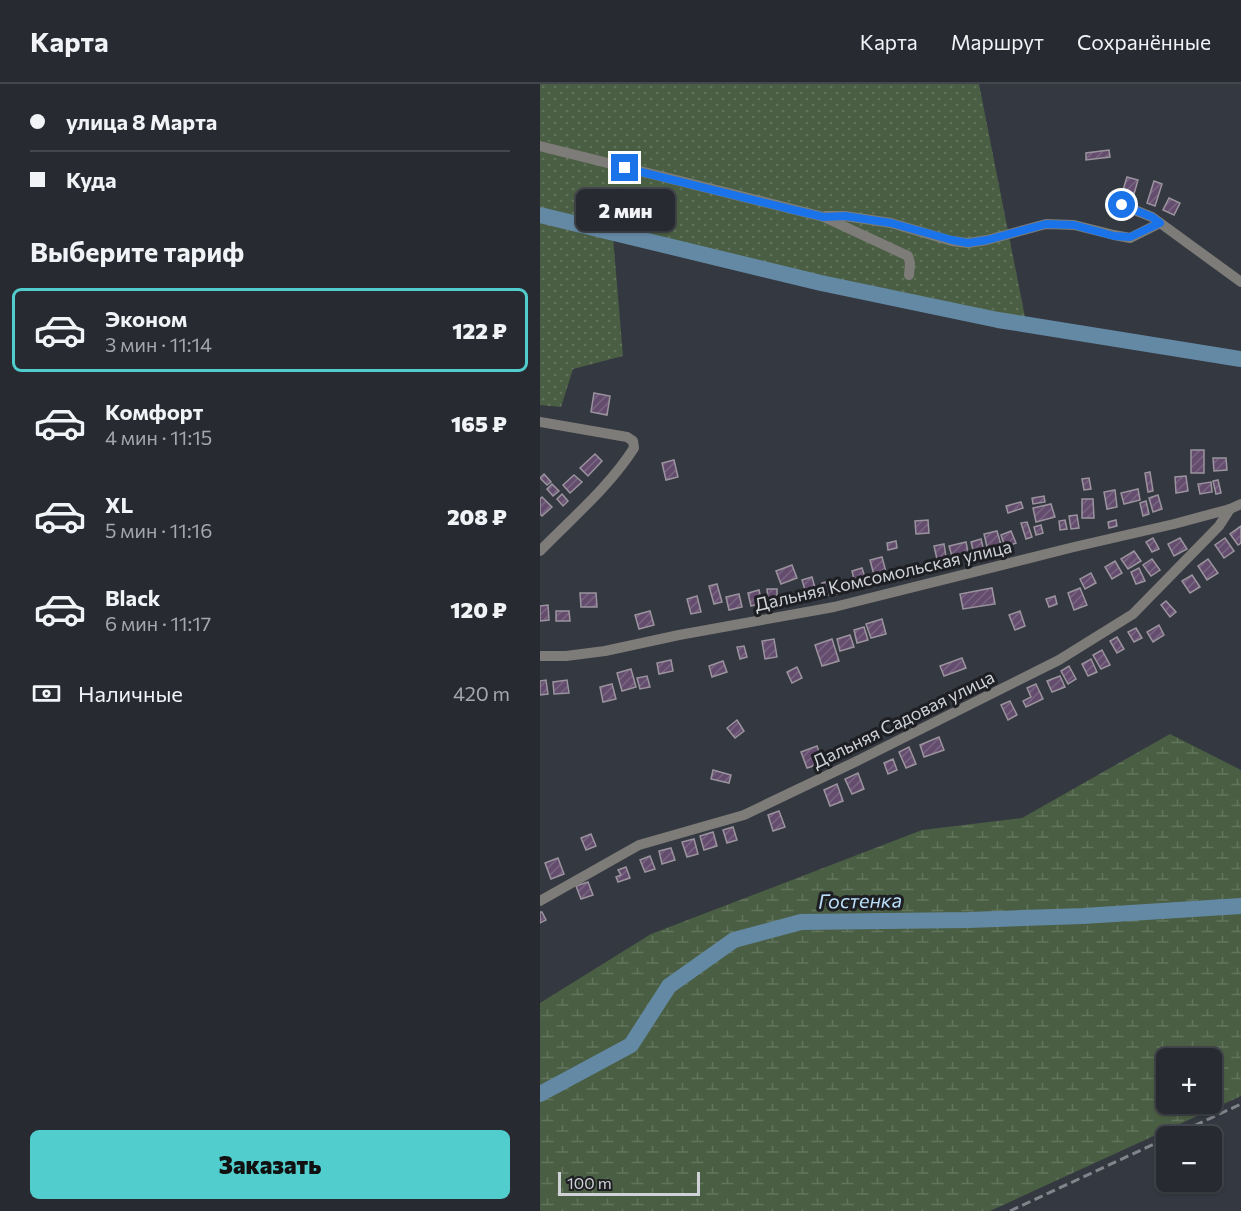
<!DOCTYPE html>
<html lang="ru">
<head>
<meta charset="utf-8">
<style>
  body { margin:0; font-family:Commissioner,sans-serif; background:#33363c; color:#f1f3f6; height:100vh; display:flex; flex-direction:column; font-size:22px; white-space:nowrap }
  * { box-sizing:border-box; margin:0 }
  p { font-size:20px; color:#a4a7ab }
  .icon { flex:none; width:33px; height:33px; fill:none; stroke:currentColor; stroke-width:2; stroke-linecap:round; stroke-linejoin:round }
  .map { position:relative; flex:1; overflow:hidden }
  .drawer { display:flex; flex-direction:column; background:#272a30; width:540px }
  .drawer>* { flex:none }
  .top-card { display:grid; align-content:center; height:132px; padding:0 30px; background:#272a30 }
  .tools { position:absolute; left:616px; top:964px; display:grid; gap:12px }
  .tools a { display:grid; place-items:center; width:66px; height:66px; border-radius:9px; background:#272a30; box-shadow:0 2px 4px #0004,0 0 0 2px #43464c; font-size:30px }
  .scale { position:absolute; left:18px; bottom:15px; width:142px; box-sizing:border-box; padding-left:6px; border:3px solid #cfd2d7; border-top:0; font-size:16px; line-height:21px; white-space:nowrap; color:#cfd2d7; -webkit-text-stroke:4px #1d1f23; paint-order:stroke }
  .end { position:absolute; width:27px; height:27px; margin:-14px; border:8px solid #1a73e8; background:#fff; box-shadow:0 0 0 3px #fff }
  .from { border-radius:50% }
  .bubble { position:absolute; height:42px; border-radius:9px; background:#272a30; box-shadow:0 2px 4px #0004,0 0 0 2px #43464c; font-size:20px; font-weight:800; line-height:42px; text-align:center }
  .top-card b { display:flex; align-items:center; gap:21px; height:57px; font-size:22px }
  .top-card b+b { border-top:2px solid #43464c }
  .top-card i { width:15px; height:15px; background:#f1f3f6 }
  ul { padding:0; list-style:none }
  li { display:flex; align-items:center; gap:18px; height:84px; margin:0 12px 9px; padding:0 18px; border:3px solid transparent; border-radius:9px }
  li div { flex:1 }
  li b { display:block; font-size:22px }
  li em { font-style:normal; font-weight:800 }
  li.current { border-color:#52cdcd }
  li>.icon { width:54px; height:54px; stroke-width:1.5 }
  h2 { padding:0 30px; font-size:27px; line-height:72px }
  .pay { display:flex; align-items:center; gap:15px; height:66px; padding:0 30px; font-size:22px }
  .pay p { margin-inline-start:auto }
  .action { display:flex; gap:12px; margin-top:auto; padding:12px 30px }
  .action a { flex:1; height:69px; border-radius:9px; background:#52cdcd; color:#111; font-size:24px; font-weight:800; line-height:69px; text-align:center }
  header { display:flex; align-items:center; gap:36px; box-sizing:border-box; height:84px; padding:0 30px; background:#272a30; border-bottom:2px solid #43464c }
  header strong { font-size:28px }
  nav { display:flex; gap:33px; margin-inline-start:auto; font-size:21px }
  main { display:flex; flex:1; min-height:0 }
  .map>svg:first-child { display:block }
  .grass { fill:url(#grass-dots) }
  .wetland { fill:url(#wetland-marsh); fill-rule:evenodd }
  .lines { fill:none; stroke-linecap:round; stroke-linejoin:round }
  .river { stroke:#6489a5; stroke-width:16 }
  .building { fill:url(#building-hatch); stroke:#9b949e; stroke-width:1.5 }
  .minor { stroke:#7d7c78; stroke-width:10 }
  .rail { stroke:#81848b; stroke-width:3; stroke-dasharray:9 4.5; stroke-linecap:butt }
  .route { stroke:#1a73e8; stroke-width:8 }
  .labels { text-anchor:middle; dominant-baseline:central; stroke-width:6; stroke-linejoin:round; paint-order:stroke }
  .street-label { font-size:18px; fill:#cfd2d7; stroke:#1d1f23 }
  .water-label { font-size:20px; font-style:italic; fill:#bbdffa; stroke:#1d1f23 }
</style>
</head>
<body>
<header>
<strong>Карта</strong>
<nav><a>Карта</a><a>Маршрут</a><a>Сохранённые</a></nav>
</header>
<main>
<section class="drawer">
<div class="top-card">
<b><i class="from"></i>улица 8 Марта</b>
<b><i></i>Куда</b>
</div>
<h2>Выберите тариф</h2>
<ul>
<li class="current"><svg class="icon" aria-label="car" viewBox="0 0 24 24"><path d="M5 17H2v-5l4-1 3-4h7l3 4 3 1v5h-3M9 17h6M6 11h13"/><circle cx="7" cy="17" r="2"/><circle cx="17" cy="17" r="2"/></svg><div><b>Эконом</b><p>3 мин · 11:14</p></div><em>122 ₽</em></li>
<li><svg class="icon" aria-label="car" viewBox="0 0 24 24"><path d="M5 17H2v-5l4-1 3-4h7l3 4 3 1v5h-3M9 17h6M6 11h13"/><circle cx="7" cy="17" r="2"/><circle cx="17" cy="17" r="2"/></svg><div><b>Комфорт</b><p>4 мин · 11:15</p></div><em>165 ₽</em></li>
<li><svg class="icon" aria-label="car" viewBox="0 0 24 24"><path d="M5 17H2v-5l4-1 3-4h7l3 4 3 1v5h-3M9 17h6M6 11h13"/><circle cx="7" cy="17" r="2"/><circle cx="17" cy="17" r="2"/></svg><div><b>XL</b><p>5 мин · 11:16</p></div><em>208 ₽</em></li>
<li><svg class="icon" aria-label="car" viewBox="0 0 24 24"><path d="M5 17H2v-5l4-1 3-4h7l3 4 3 1v5h-3M9 17h6M6 11h13"/><circle cx="7" cy="17" r="2"/><circle cx="17" cy="17" r="2"/></svg><div><b>Black</b><p>6 мин · 11:17</p></div><em>120 ₽</em></li>
</ul>
<div class="pay"><svg class="icon" aria-label="cash" viewBox="0 0 24 24"><path d="M3 7h18v10H3z"/><circle cx="12" cy="12" r="2"/></svg>Наличные<p>420 m</p></div>
<div class="action"><a>Заказать</a></div>
</section>
<div class="map">
<svg width="701" height="1127" viewBox="0 0 701 1127">
  <defs>
    <pattern id="grass-dots" width="8" height="8" patternUnits="userSpaceOnUse" patternTransform="scale(1.5)"><rect width="8" height="8" fill="#4a5e43"/><path d="M2 2h.1M6 6h.1" fill="none" stroke="#63745d" stroke-width="1.8" stroke-linecap="round"/></pattern>
    <pattern id="wetland-marsh" width="20" height="14" patternUnits="userSpaceOnUse" patternTransform="scale(1.5)"><rect width="20" height="14" fill="#4a5e43"/><path d="M1 5h8M5 5V1M11 12h8M15 12V8" fill="none" stroke="#63745d"/></pattern>
    <pattern id="building-hatch" width="6" height="6" patternUnits="userSpaceOnUse" patternTransform="scale(1.5)"><rect width="6" height="6" fill="#634c6d"/><path d="M-1 1l2-2M0 6l6-6M5 7l2-2" fill="none" stroke="#786581"/></pattern>
  </defs>
  <rect width="100%" height="100%" fill="#343840"/>
  <!-- grass -->
  <polygon class="grass" points="0,0 439,0 486,238 73,153 83,272 33,285 21,323 0,321"/>
  <!-- wetland -->
  <path class="wetland" d="M630,650L701,686V1012L450,1127H0V919L111,850L382,746L482,734ZM627,975H672V1020H627Z"/>
  <g class="lines">
    <!-- river -->
    <g class="river">
      <polyline points="0,131 281,199 458,236 701,275"/>
      <polyline points="0,1010 91,961 129,902 194,856 261,838 428,836 543,832 701,822"/>
    </g>
  </g>
  <!-- building -->
  <g class="building">
    <polygon points="569,66 570,73 546,76 546,69"/>
    <polygon points="587,93 598,96 594,110 583,106"/>
    <polygon points="614,97 622,100 615,122 607,119"/>
    <polygon points="629,114 640,119 634,131 623,126"/>
    <polygon points="54,309 70,312 67,331 51,328"/>
    <rect x="651" y="366" width="13" height="23"/>
    <polygon points="55,370 62,377 48,392 40,384"/>
    <polygon points="673,374 686,374 687,386 674,387"/>
    <polygon points="134,376 138,393 126,396 122,379"/>
    <polygon points="610,388 613,407 608,408 605,389"/>
    <polygon points="4,390 11,398 7,401 0,394"/>
    <polygon points="34,391 42,398 30,409 23,401"/>
    <polygon points="646,392 648,407 636,409 635,393"/>
    <polygon points="549,394 551,405 544,406 542,395"/>
    <polygon points="678,396 681,409 676,410 673,397"/>
    <polygon points="671,398 672,408 660,410 658,400"/>
    <polygon points="12,400 19,407 13,412 7,405"/>
    <polygon points="598,405 600,416 584,420 581,409"/>
    <polygon points="575,406 577,423 567,425 564,408"/>
    <polygon points="22,410 28,417 23,422 17,415"/>
    <polygon points="618,411 622,425 613,428 609,414"/>
    <polygon points="504,412 505,418 493,420 492,414"/>
    <polygon points="2,413 12,423 2,432 0,430 0,415"/>
    <polygon points="542,415 553,415 554,434 542,434"/>
    <polygon points="606,417 609,430 603,432 600,419"/>
    <polygon points="481,418 483,424 468,429 466,422"/>
    <polygon points="511,420 515,433 496,438 493,424"/>
    <polygon points="537,431 539,444 531,445 529,432"/>
    <polygon points="388,436 389,449 376,450 375,437"/>
    <polygon points="525,436 527,445 520,446 519,437"/>
    <polygon points="576,436 577,442 569,444 568,438"/>
    <polygon points="487,438 492,453 486,455 481,439"/>
    <polygon points="501,441 503,449 496,451 494,443"/>
    <polygon points="701,442 701,459 698,461 690,450"/>
    <polygon points="457,447 462,464 448,467 444,450"/>
    <polygon points="471,447 476,459 465,463 461,451"/>
    <polygon points="613,454 619,465 612,468 606,458"/>
    <polygon points="640,454 647,465 634,472 628,460"/>
    <polygon points="685,454 694,467 684,474 675,461"/>
    <polygon points="441,455 444,467 434,470 431,458"/>
    <polygon points="356,457 357,464 348,466 347,459"/>
    <polygon points="426,458 428,468 412,472 409,462"/>
    <polygon points="404,460 406,473 397,475 394,462"/>
    <polygon points="594,467 601,477 588,485 581,475"/>
    <polygon points="342,473 346,488 334,491 330,476"/>
    <polygon points="612,475 620,486 611,492 603,481"/>
    <polygon points="668,475 678,489 667,496 658,482"/>
    <polygon points="575,477 582,489 572,495 565,483"/>
    <polygon points="252,481 257,494 241,500 236,487"/>
    <polygon points="322,484 327,500 316,503 312,487"/>
    <polygon points="599,484 605,497 596,500 591,488"/>
    <polygon points="551,489 556,499 545,505 540,495"/>
    <polygon points="652,491 660,503 650,509 642,497"/>
    <polygon points="272,493 277,511 267,513 262,496"/>
    <polygon points="296,495 300,509 285,512 282,499"/>
    <polygon points="177,500 182,518 174,520 169,502"/>
    <polygon points="452,504 455,520 423,525 420,510"/>
    <polygon points="540,504 547,521 534,526 528,509"/>
    <polygon points="227,505 237,505 237,515 228,516"/>
    <polygon points="219,506 222,519 211,522 208,509"/>
    <polygon points="40,509 56,509 57,523 41,523"/>
    <polygon points="199,510 202,523 189,526 186,513"/>
    <polygon points="157,512 161,528 151,530 147,515"/>
    <polygon points="515,512 517,520 509,523 506,515"/>
    <polygon points="626,517 636,528 630,533 621,521"/>
    <polygon points="8,521 9,536 0,537 0,522"/>
    <polygon points="16,527 29,527 30,537 16,537"/>
    <polygon points="110,527 114,541 99,545 95,531"/>
    <polygon points="480,527 485,542 475,546 469,531"/>
    <polygon points="342,535 346,550 331,554 326,540"/>
    <polygon points="619,541 624,551 613,558 607,548"/>
    <polygon points="324,543 328,556 317,559 314,546"/>
    <polygon points="596,544 602,554 594,558 588,548"/>
    <polygon points="310,551 314,563 300,567 297,555"/>
    <polygon points="577,553 584,565 577,569 570,557"/>
    <polygon points="234,555 237,573 225,575 222,557"/>
    <polygon points="292,555 299,577 282,582 275,561"/>
    <polygon points="204,562 207,573 200,575 197,563"/>
    <polygon points="562,566 570,581 561,585 553,571"/>
    <polygon points="422,574 426,584 404,592 400,582"/>
    <polygon points="551,575 557,588 548,592 542,580"/>
    <polygon points="131,576 133,587 119,590 117,579"/>
    <polygon points="183,577 187,588 172,593 169,582"/>
    <polygon points="529,582 536,595 528,600 521,587"/>
    <polygon points="257,583 262,594 252,599 247,588"/>
    <polygon points="91,585 96,603 82,607 77,589"/>
    <polygon points="107,592 110,603 100,605 97,594"/>
    <polygon points="520,592 525,603 512,608 507,597"/>
    <polygon points="6,596 8,610 0,611 0,597"/>
    <polygon points="27,596 29,609 14,610 13,598"/>
    <polygon points="72,600 76,615 63,618 60,603"/>
    <polygon points="496,600 503,615 486,623 483,617 491,613 487,604"/>
    <polygon points="470,617 477,631 468,636 461,621"/>
    <polygon points="197,636 204,647 195,654 187,644"/>
    <polygon points="399,653 404,666 384,673 380,661"/>
    <polygon points="277,662 283,679 267,684 261,668"/>
    <polygon points="369,663 376,680 366,684 359,668"/>
    <polygon points="353,675 357,686 348,690 344,679"/>
    <polygon points="173,686 191,691 189,699 171,695"/>
    <polygon points="318,689 324,705 312,710 305,695"/>
    <polygon points="297,700 303,717 290,722 284,706"/>
    <polygon points="239,727 245,743 233,747 228,731"/>
    <polygon points="193,743 197,756 187,759 183,746"/>
    <polygon points="173,748 177,762 164,766 160,752"/>
    <polygon points="51,750 56,762 46,766 41,754"/>
    <polygon points="154,755 158,770 147,773 142,758"/>
    <polygon points="131,764 135,776 122,780 119,767"/>
    <polygon points="110,772 115,785 105,788 100,776"/>
    <polygon points="18,774 24,790 11,795 5,779"/>
    <polygon points="86,783 90,794 78,798 76,793 81,791 78,786"/>
    <polygon points="48,798 53,811 41,815 36,802"/>
    <polygon points="0,828 2,828 6,836 0,839"/>
  </g>
  <g class="lines">
    <!-- minor -->
    <g class="minor">
      <polyline points="0,62 284,133 368,172 370,179 369,191"/>
      <polyline points="582,121 612,133 701,198"/>
      <polyline points="286,132 305,132 351,139 412,157 428,159 447,156 506,140 534,141 574,151 590,154 620,139"/>
      <path d="M0,338L87,353L93,357L94,364C69,403 32,434 0,467"/>
      <polyline points="0,572 26,572 65,567 139,551 294,523 534,463 634,440 690,425 701,420"/>
      <polyline points="0,817 99,761 204,731 315,678 519,576 593,530 679,442 690,425"/>
    </g>
    <!-- rail -->
    <g class="rail">
      <polyline points="630,1053 701,1020"/>
      <polyline points="470,1127 627,1054"/>
    </g>
  </g>
  <g class="lines">
    <!-- route -->
    <polyline class="route" points="85,84 258,127 284,133 305,132 351,139 412,156 428,159 447,156 506,140 534,141 574,152 590,153 620,139 612,133 582,121"/>
  </g>
  <g class="labels">
    <!-- street labels -->
    <g class="street-label">
      <text transform="translate(343 491) rotate(-13)">Дальняя Комсомольская улица</text>
      <text transform="translate(363 635) rotate(-26)">Дальняя Садовая улица</text>
    </g>
    <!-- water labels -->
    <g class="water-label">
      <text transform="translate(320 816) rotate(-1)">Гостенка</text>
    </g>
  </g>
</svg>
<div class="tools">
<a>+</a>
<a>−</a>
</div>
<div class="scale">100 m</div>
<i class="end from" style="left:582px;top:121px"></i>
<i class="end" style="left:85px;top:84px"></i>
<div class="bubble" style="left:36px;top:105px;width:99px">2 мин</div>
</div>
</main>
</body>
</html>
